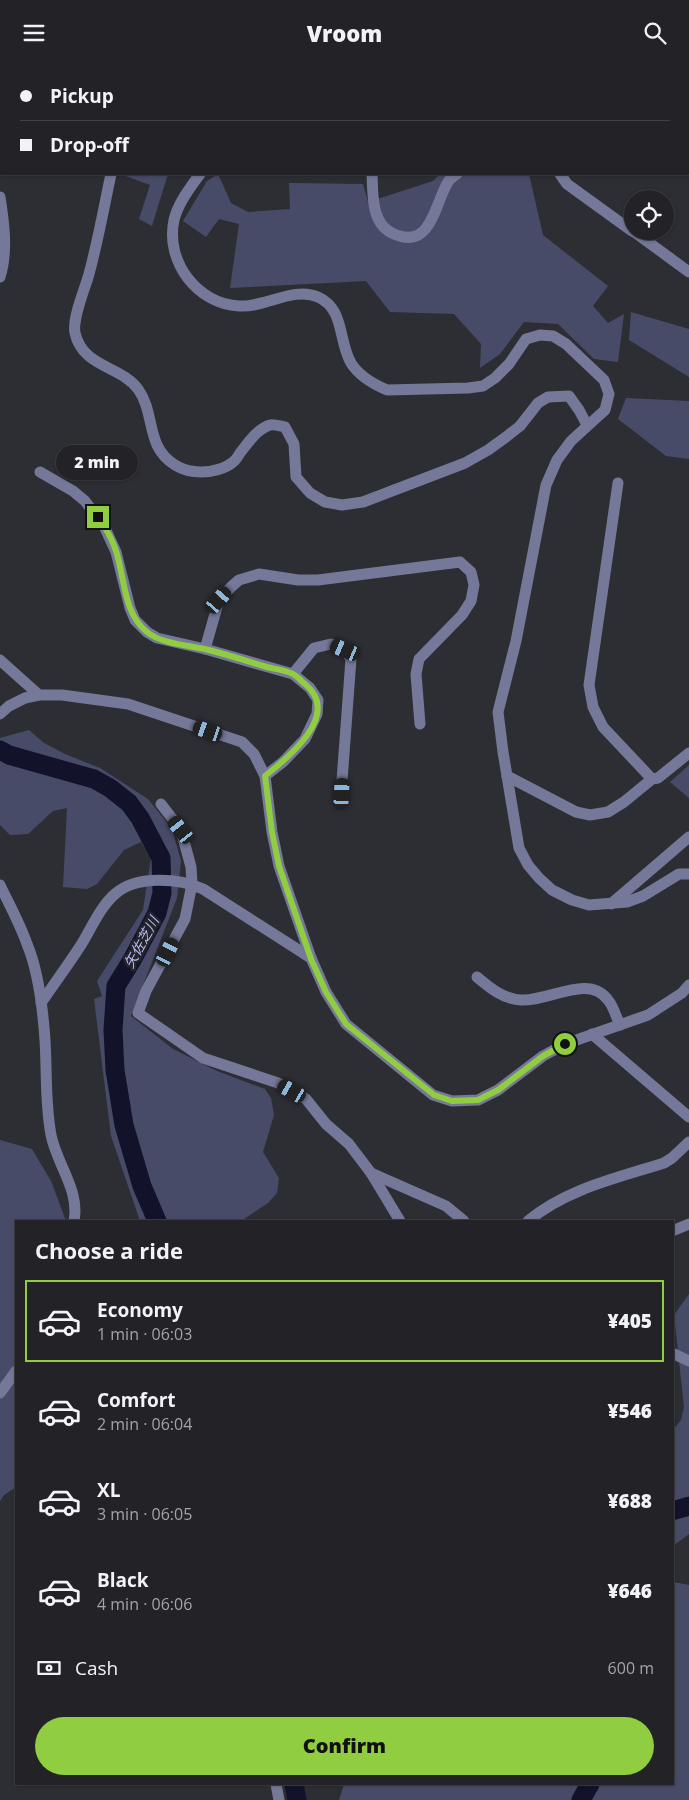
<!DOCTYPE html>
<html lang="en">
<head>
<meta charset="utf-8">
<style>
  body { margin:0; font-family:"Open Sans","Noto Sans JP",sans-serif; background:#2a2a2f; color:#f1f3f6; height:100vh; display:flex; flex-direction:column; font-size:19px; white-space:nowrap }
  * { box-sizing:border-box; margin:0 }
  p { font-size:16px; color:#a2a4a7 }
  .icon { flex:none; width:28px; height:28px; fill:none; stroke:currentColor; stroke-width:2; stroke-linecap:round; stroke-linejoin:round }
  .map { position:relative; flex:1; overflow:hidden }
  .side { position:absolute; left:15px; top:1155px; width:659px; height:565px; display:flex; flex-direction:column; background:#222227; border-radius:0px; box-shadow:0 1px 4px #0004,0 0 0 1px #3f3f44 }
  .side>* { flex:none }
  .banner { position:absolute; left:0px; top:0px; width:690px; height:110px; box-shadow:0 1px 4px #0004,0 0 0 1px #3f3f44; display:grid; align-content:center; height:110px; padding:0 20px; background:#222227 }
  .buttons { position:absolute; left:624px; top:125px; display:grid; gap:10px }
  .buttons a { display:grid; place-items:center; width:50px; height:50px; border-radius:50%; background:#222227; box-shadow:0 1px 4px #0004,0 0 0 1px #3f3f44; font-size:25px }
  .end { position:absolute; width:22px; height:22px; margin:-11px; border:6px solid #90cd40; background:#111; box-shadow:0 0 0 2px #111 }
  .from { border-radius:50% }
  .bubble { position:absolute; height:35px; border-radius:18px; background:#222227; box-shadow:0 1px 4px #0004,0 0 0 1px #3f3f44; font-size:16px; font-weight:800; line-height:35px; text-align:center }
  .car { position:absolute; width:15px; height:30px; margin:-15px -8px; border-radius:6px; box-shadow:0 0 4px 1px #0007; background:linear-gradient(#222 24%,#8ab4d8 0 40%,#222 0 76%,#8ab4d8 0 86%,#222 0) }
  .banner b { display:flex; align-items:center; gap:18px; height:48px; font-size:19px }
  .banner b+b { border-top:1px solid #3f3f44 }
  .banner i { width:12px; height:12px; background:#f1f3f6 }
  ul { padding:0; list-style:none }
  li { display:flex; align-items:center; gap:15px; height:82px; margin:0 10px 8px; padding:0 10px; border:2px solid transparent; border-radius:0px }
  li div { flex:1 }
  li b { display:block; font-size:19px }
  li em { font-style:normal; font-weight:800 }
  li.on { border-color:#90cd40 }
  li>.icon { width:45px; height:45px; stroke-width:1.5 }
  h2 { padding:0 20px; font-size:22px; line-height:60px }
  .pay { display:flex; align-items:center; gap:12px; height:55px; padding:0 20px; font-size:19px }
  .pay p { margin-inline-start:auto }
  .action { display:flex; gap:10px; margin-top:auto; padding:10px 20px }
  .action a { flex:1; height:58px; border-radius:30px; background:#90cd40; color:#111; font-size:20px; font-weight:800; line-height:58px; text-align:center }
  header { display:flex; justify-content:space-between; align-items:center; height:65px; padding:0 20px; background:#222227; font-size:22px; font-weight:800 }
  .map>svg:first-child { display:block }
  .green { fill:#484b68 }
  .lines { fill:none; stroke-linecap:round; stroke-linejoin:round }
  .river { stroke:#12122b; stroke-width:19 }
  .minor { stroke:#757898; stroke-width:11 }
  .route { stroke:#90cd40; stroke-width:6 }
  .labels { text-anchor:middle; dominant-baseline:central; stroke-width:5; stroke-linejoin:round; paint-order:stroke }
  .water-label { font-size:14px; font-style:italic; fill:#b6bcf4; stroke:#24242a }
</style>
</head>
<body>
<header><svg class="icon" aria-label="menu" viewBox="0 0 24 24"><path d="M4 6h16M4 12h16M4 18h16"/></svg>Vroom<svg class="icon" aria-label="search" viewBox="0 0 24 24"><circle cx="10" cy="10" r="6"/><path d="M15 15l6 6"/></svg></header>
<div class="map">
<svg width="689" height="1735" viewBox="0 0 689 1735">
  <rect width="100%" height="100%" fill="#2d2e34"/>
  <!-- green -->
  <g class="green">
    <polygon points="193,0 469,0 194,1"/>
    <polygon points="123,109 172,109 167,112 152,161 139,154 150,120 123,110"/>
    <polygon points="218,109 231,138 248,147 290,144 289,118 363,119 368,137 433,116 440,109 529,109 543,170 608,221 593,241 608,258 624,249 618,297 594,294 558,259 524,257 500,289 480,303 481,279 454,249 390,247 366,216 230,223 239,159 219,154 206,172 183,156 207,116"/>
    <polygon points="631,247 689,264 689,312 629,275"/>
    <polygon points="626,333 689,336 689,394 666,391 618,354"/>
    <polygon points="29,665 44,678 65,689 100,703 148,734 172,764 181,796 177,833 131,951 173,984 217,1006 265,1024 271,1033 274,1050 263,1087 279,1113 277,1128 268,1138 241,1156 140,1156 111,1071 94,934 102,931 97,916 143,845 151,793 141,777 124,785 97,819 87,824 63,822 67,743 53,746 28,769 10,770 0,760 0,673"/>
    <polygon points="689,700 689,733 670,717"/>
    <polygon points="0,1075 32,1084 51,1116 66,1156 16,1156 16,1422 4,1430 0,1436"/>
    <polygon points="689,1229 689,1469 673,1481 673,1365 681,1355 684,1342 674,1250"/>
    <polygon points="673,1517 689,1520 689,1735 339,1735 344,1719 369,1720 373,1719 672,1719"/>
  </g>
  <g class="lines">
    <!-- river -->
    <g class="river">
      <polyline points="0,685 9,690 94,714 110,723 129,738 140,753 161,793 162,828 157,848 132,895 116,921 113,965 115,1005 124,1060 142,1121 157,1156"/>
      <polyline points="672,1446 689,1441"/>
      <polyline points="294,1719 297,1735"/>
      <polyline points="581,1735 590,1719"/>
    </g>
    <!-- minor -->
    <g class="minor">
      <polyline points="572,0 573,1"/>
      <polyline points="683,0 686,1"/>
      <polyline points="123,1 123,0"/>
      <polyline points="489,1 490,0"/>
      <path d="M111,109C104,142 98,176 89,209C85,224 72,253 75,268C83,303 120,300 138,324C156,349 145,382 175,400C183,405 191,407 201,407C211,407 225,404 233,397C236,395 238,391 240,388C248,378 257,364 270,360C274,359 280,361 285,362L294,379L296,412L310,428L325,437L342,440L363,437L465,398L488,385L506,372L520,361L538,338L548,332L569,331L579,345L587,360"/>
      <path d="M200,109C190,123 178,138 174,155C165,196 197,239 239,241C265,243 293,221 318,232C345,244 338,276 351,298C359,311 373,319 387,325L468,323L483,321L495,313L509,299L526,274L540,270L553,271L566,279L604,315L609,329L605,345L571,376L557,395L546,420L516,576L498,647L503,687L519,783L528,800L539,813L552,825L572,835L589,840L627,837L643,831L679,809H689"/>
      <path d="M372,109C373,129 371,158 392,168C431,187 434,140 448,117C450,114 454,111 457,109"/>
      <polyline points="560,109 567,119 632,166"/>
      <path d="M0,132C4,157 8,187 0,212"/>
      <polyline points="633,166 689,207"/>
      <polyline points="40,407 73,426 85,436 104,461 116,487 130,543 135,555 147,567 157,573 205,584 293,609 310,623 318,635 317,649 305,674 283,697 265,711"/>
      <polyline points="618,418 589,620 593,642 603,662 652,714"/>
      <polyline points="205,584 219,535 231,522 239,515 259,509 298,515 318,515 460,497 471,507 474,520 471,536 462,550 419,594 416,609 420,659"/>
      <polyline points="0,595 39,630"/>
      <polyline points="293,609 314,583 331,579 345,585 351,594 341,729"/>
      <polyline points="0,649 9,641 25,633 39,630 62,630 128,639 242,677 254,689 265,711 272,767 279,801 311,893 326,927 346,959 433,1030 452,1036 478,1035 498,1025 543,991 565,979 648,950 682,928 689,920"/>
      <polyline points="507,711 576,747 590,750 608,747 624,737 652,714 658,713 689,688"/>
      <polyline points="161,739 181,765 191,802 192,819 185,854 146,926 138,948 203,993 278,1018 306,1034 326,1059 349,1079 371,1108 400,1156"/>
      <path d="M0,820C9,839 20,859 27,879C38,905 43,946 45,975C47,1008 45,1038 51,1070C57,1100 80,1125 74,1156"/>
      <polyline points="611,839 689,772"/>
      <path d="M477,912C490,923 503,934 521,935C548,937 589,908 608,935C614,942 616,952 620,960"/>
      <path d="M41,938C54,919 68,900 81,880C91,864 100,842 115,829C136,810 179,813 203,824L311,893"/>
      <polyline points="592,969 689,1052"/>
      <polyline points="371,1108 446,1141 464,1156"/>
      <path d="M528,1156C566,1124 617,1113 664,1098L672,1093L689,1077"/>
      <polyline points="672,1166 689,1159"/>
      <polyline points="672,1288 689,1296"/>
      <polyline points="0,1328 16,1306"/>
      <polyline points="276,1719 279,1735"/>
    </g>
  </g>
  <g class="lines">
    <!-- route -->
    <path class="route" d="M98,452C106,463 112,474 116,486C125,513 123,548 147,567C162,579 186,580 205,584C226,589 246,596 267,602C275,604 285,605 293,609C297,611 301,616 305,619C342,649 289,692 265,711L272,767L279,801L311,894L326,927L346,959L434,1030L452,1036L478,1035L498,1025L543,991L565,979"/>
  </g>
  <g class="labels">
    <!-- water labels -->
    <g class="water-label">
      <text transform="translate(141 877) rotate(-61)">矢佐芝川</text>
    </g>
  </g>
</svg>
<div class="buttons">
<a><svg class="icon" aria-label="locate" viewBox="0 0 24 24"><circle cx="12" cy="12" r="6"/><path d="M12 2v4M12 18v4M2 12h4M18 12h4"/></svg></a>
</div>
<i class="end from" style="left:565px;top:979px"></i>
<i class="end" style="left:98px;top:452px"></i>
<div class="bubble" style="left:56px;top:380px;width:82px">2 min</div>
<i class="car" style="left:219px;top:535px;rotate:41deg"></i>
<i class="car" style="left:345px;top:585px;rotate:293deg"></i>
<i class="car" style="left:208px;top:666px;rotate:289deg"></i>
<i class="car" style="left:342px;top:728px;rotate:3deg"></i>
<i class="car" style="left:181px;top:765px;rotate:321deg"></i>
<i class="car" style="left:168px;top:887px;rotate:27deg"></i>
<i class="car" style="left:292px;top:1026px;rotate:300deg"></i>
<div class="banner">
<b><i class="from"></i>Pickup</b>
<b><i></i>Drop-off</b>
</div>
<section class="side">
<h2>Choose a ride</h2>
<ul>
<li class="on"><svg class="icon" aria-label="car" viewBox="0 0 24 24"><path d="M5 17H2v-5l4-1 3-4h7l3 4 3 1v5h-3M9 17h6M6 11h13"/><circle cx="7" cy="17" r="2"/><circle cx="17" cy="17" r="2"/></svg><div><b>Economy</b><p>1 min · 06:03</p></div><em>¥405</em></li>
<li><svg class="icon" aria-label="car" viewBox="0 0 24 24"><path d="M5 17H2v-5l4-1 3-4h7l3 4 3 1v5h-3M9 17h6M6 11h13"/><circle cx="7" cy="17" r="2"/><circle cx="17" cy="17" r="2"/></svg><div><b>Comfort</b><p>2 min · 06:04</p></div><em>¥546</em></li>
<li><svg class="icon" aria-label="car" viewBox="0 0 24 24"><path d="M5 17H2v-5l4-1 3-4h7l3 4 3 1v5h-3M9 17h6M6 11h13"/><circle cx="7" cy="17" r="2"/><circle cx="17" cy="17" r="2"/></svg><div><b>XL</b><p>3 min · 06:05</p></div><em>¥688</em></li>
<li><svg class="icon" aria-label="car" viewBox="0 0 24 24"><path d="M5 17H2v-5l4-1 3-4h7l3 4 3 1v5h-3M9 17h6M6 11h13"/><circle cx="7" cy="17" r="2"/><circle cx="17" cy="17" r="2"/></svg><div><b>Black</b><p>4 min · 06:06</p></div><em>¥646</em></li>
</ul>
<div class="pay"><svg class="icon" aria-label="cash" viewBox="0 0 24 24"><path d="M3 7h18v10H3z"/><circle cx="12" cy="12" r="2"/></svg>Cash<p>600 m</p></div>
<div class="action"><a>Confirm</a></div>
</section>
</div>
</body>
</html>
